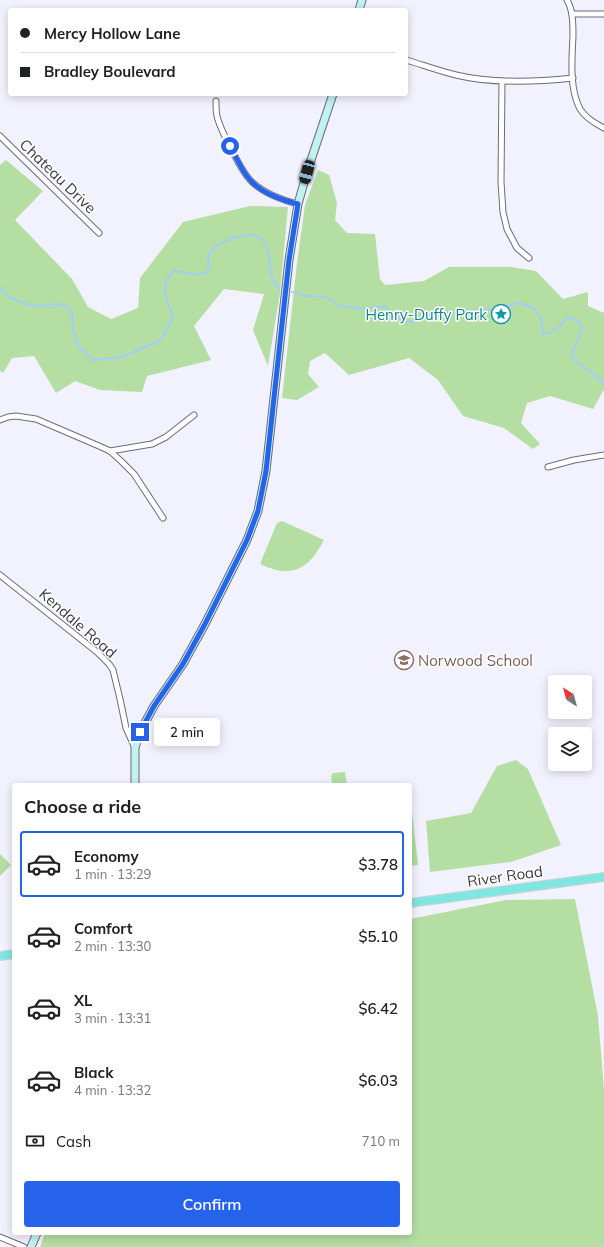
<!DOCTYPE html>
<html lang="en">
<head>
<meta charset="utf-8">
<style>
  body { margin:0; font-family:Mulish,sans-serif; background:#f6f6f6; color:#202124; height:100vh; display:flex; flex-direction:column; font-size:15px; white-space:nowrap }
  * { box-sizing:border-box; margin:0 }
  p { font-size:13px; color:#757577 }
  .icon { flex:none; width:22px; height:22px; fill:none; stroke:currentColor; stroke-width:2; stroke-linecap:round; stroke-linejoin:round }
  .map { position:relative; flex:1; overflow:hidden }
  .side { position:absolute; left:12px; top:783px; width:400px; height:452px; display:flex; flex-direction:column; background:#fff; border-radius:4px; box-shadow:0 2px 10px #0003 }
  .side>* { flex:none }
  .hud { position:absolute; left:8px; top:8px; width:400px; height:88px; border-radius:4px; box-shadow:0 2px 10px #0003; display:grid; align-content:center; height:88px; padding:0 12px; background:#fff }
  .needle { width:26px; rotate:324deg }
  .buttons { position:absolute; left:548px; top:675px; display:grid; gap:8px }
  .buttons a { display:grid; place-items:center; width:44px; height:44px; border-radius:4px; background:#fff; box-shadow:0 2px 10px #0003; font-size:20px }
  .end { position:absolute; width:18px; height:18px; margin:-9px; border:5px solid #2563eb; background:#fff; box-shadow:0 0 0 2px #fff }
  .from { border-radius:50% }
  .bubble { position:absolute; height:28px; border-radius:4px; background:#fff; box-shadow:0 2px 10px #0003; font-size:13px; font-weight:600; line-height:28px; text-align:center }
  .car { position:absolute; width:12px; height:24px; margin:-12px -6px; border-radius:5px; box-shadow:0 0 3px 1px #0007; background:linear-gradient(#222 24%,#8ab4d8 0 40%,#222 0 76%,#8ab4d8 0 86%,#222 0) }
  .hud b { display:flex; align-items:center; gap:14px; height:38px; font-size:15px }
  .hud b+b { border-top:1px solid #e0e0e0 }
  .hud i { width:10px; height:10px; background:#202124 }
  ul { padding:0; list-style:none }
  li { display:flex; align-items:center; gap:12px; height:66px; margin:0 8px 6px; padding:0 4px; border:2px solid transparent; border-radius:4px }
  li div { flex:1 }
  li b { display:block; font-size:15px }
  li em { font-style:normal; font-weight:600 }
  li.active { border-color:#2563eb }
  li>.icon { width:36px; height:36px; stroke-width:1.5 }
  h2 { padding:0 12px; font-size:18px; line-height:48px }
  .pay { display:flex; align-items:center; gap:10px; height:44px; padding:0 12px; font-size:15px }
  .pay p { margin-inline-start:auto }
  .primary-button { display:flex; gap:8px; margin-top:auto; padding:8px 12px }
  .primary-button a { flex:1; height:46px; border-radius:4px; background:#2563eb; color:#fff; font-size:16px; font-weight:600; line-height:46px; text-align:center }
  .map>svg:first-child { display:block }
  .green { fill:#b5dea3 }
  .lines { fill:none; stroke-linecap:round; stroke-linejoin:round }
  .stream { stroke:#9fcefa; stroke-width:2 }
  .street-casing { stroke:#6d6b7a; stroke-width:7 }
  .secondary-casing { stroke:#6d6b7a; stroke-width:9 }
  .primary-casing { stroke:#d4d4d5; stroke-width:10 }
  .street { stroke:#fff; stroke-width:5 }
  .secondary { stroke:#c0f2f1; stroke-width:7 }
  .primary { stroke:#81e5e2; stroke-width:8 }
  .route { stroke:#2563eb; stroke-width:5 }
  .labels { text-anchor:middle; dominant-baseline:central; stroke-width:3; stroke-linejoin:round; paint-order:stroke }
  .street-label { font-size:15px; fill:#3a3a40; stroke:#fff }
  .culture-label { font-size:15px; fill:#0d838f; stroke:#fff; text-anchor:end }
  .education-label { font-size:15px; fill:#785e54; stroke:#fff; text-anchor:start }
</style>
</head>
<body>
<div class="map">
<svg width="604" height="1247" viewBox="0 0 604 1247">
  <rect width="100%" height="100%" fill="#f2f1fe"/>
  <!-- green -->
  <g class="green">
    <polygon points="6,160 43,191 15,220 72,279 88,307 111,319 138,308 140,278 183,222 250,206 288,207 280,293 268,366 253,330 264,294 224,289 194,326 211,360 147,376 142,392 100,390 75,381 56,393 34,356 12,358 3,373 0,371 0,165"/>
    <polygon points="318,170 329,175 337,203 335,220 347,233 375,234 380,279 385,285 424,281 449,267 511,267 536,271 563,299 588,292 588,306 604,313 604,391 603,391 593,409 550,396 527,403 521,423 540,444 533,449 504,428 463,416 438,380 409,358 349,375 325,353 310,361 308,374 319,387 297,400 282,398 297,263 305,205"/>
    <path d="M282,521L324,540C308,570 292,579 260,564L277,523Z"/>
    <polygon points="516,760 528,769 561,845 511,862 430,872 426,821 471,813 497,766"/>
    <polygon points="345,772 347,785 336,785 332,782 331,776 333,773"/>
    <polygon points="410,812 412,812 418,865 410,866"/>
    <polygon points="0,854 11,865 0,876"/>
    <polygon points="575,899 598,1016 604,1090 604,1247 40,1247 45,1233 410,1233 410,919 506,900"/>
  </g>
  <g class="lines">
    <!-- stream -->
    <g class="stream">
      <path d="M0,287L7,296L28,305L41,306L54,304L66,306L72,313L73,330L78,346L94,360L122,357L161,340L173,317L165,295L166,281L173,271L196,274L206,273L209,266L208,256L217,245L233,238L251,234L262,239C264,243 267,247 268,251C271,264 268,279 279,288"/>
      <path d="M292,292L307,296L326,297L340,306L364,309L385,306L393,316L404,322H416L428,315L446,314L470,311L488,310L519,303L534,308L542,320V330L544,334C554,333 562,325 567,317L574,319L580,323L582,330L571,355L575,361L595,375L604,384"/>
    </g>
    <!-- street casing -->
    <g class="street-casing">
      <g id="street">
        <path d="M567,0C573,10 573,24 573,36C572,59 569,88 580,109C585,117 596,124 604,128"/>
        <polyline points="572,14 604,14"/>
        <path d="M406,60C423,65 439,71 456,75C493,84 535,82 573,78"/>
        <polyline points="502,81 501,182 503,212 507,229 517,248 529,258"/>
        <path d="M216,101C216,106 216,112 217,116C220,129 242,173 252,182C265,194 282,200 298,204"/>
        <polyline points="0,136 99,233"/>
        <polyline points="0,420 8,417 16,416 36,419 99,446 110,451 152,444 166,437 194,415"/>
        <polyline points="110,451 121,461 134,474 163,518"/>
        <polyline points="548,467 574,460 604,455"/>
        <polyline points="0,575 97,652 109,664 113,670 120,699 126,728 135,748"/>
        <polyline points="0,1237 24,1247"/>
      </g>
    </g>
    <!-- secondary casing -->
    <g class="secondary-casing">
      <g id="secondary">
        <polyline points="359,10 362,0"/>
        <polyline points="135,785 135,748 140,732 154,706 183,664 205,624 247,540 258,511 266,471 289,260 298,204 307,172 333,94"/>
        <polyline points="31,1247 37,1233"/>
      </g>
    </g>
    <!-- primary casing -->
    <g class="primary-casing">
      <g id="primary">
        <polyline points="410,903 604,877"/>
        <polyline points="0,956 14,954"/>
      </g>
    </g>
    <!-- street -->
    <use href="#street" class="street"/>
    <!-- secondary -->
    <use href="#secondary" class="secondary"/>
    <!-- primary -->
    <use href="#primary" class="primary"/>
  </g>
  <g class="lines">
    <!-- route -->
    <path class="route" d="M140,732L154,706L183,664L205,624L247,540L258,511L266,471L289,260L298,204C282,200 263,194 251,181C242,172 236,157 230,146"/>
  </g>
  <!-- icons -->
  <defs>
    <g id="sight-ring" transform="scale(1)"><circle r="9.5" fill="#fff" stroke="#0f9aa8" stroke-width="1.5"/><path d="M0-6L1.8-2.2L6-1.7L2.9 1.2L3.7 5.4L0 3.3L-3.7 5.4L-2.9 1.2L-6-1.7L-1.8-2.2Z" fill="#0f9aa8"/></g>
    <g id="school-ring" transform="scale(1)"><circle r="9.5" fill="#fff" stroke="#8d6e63" stroke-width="1.5"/><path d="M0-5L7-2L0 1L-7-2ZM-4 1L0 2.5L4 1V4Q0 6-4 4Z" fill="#8d6e63"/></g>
  </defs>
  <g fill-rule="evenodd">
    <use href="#sight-ring" x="501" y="314"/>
    <use href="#school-ring" x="404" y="660"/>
  </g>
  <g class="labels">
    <!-- street labels -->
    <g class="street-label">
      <text transform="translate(58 176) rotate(44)">Chateau Drive</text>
      <text transform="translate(78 623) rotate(41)">Kendale Road</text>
      <text transform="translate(505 876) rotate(-8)">River Road</text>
    </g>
    <!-- culture labels -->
    <g class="culture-label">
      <text x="487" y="314">Henry-Duffy Park</text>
    </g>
    <!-- education labels -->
    <g class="education-label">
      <text x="418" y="660">Norwood School</text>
    </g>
  </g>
</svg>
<div class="buttons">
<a><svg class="needle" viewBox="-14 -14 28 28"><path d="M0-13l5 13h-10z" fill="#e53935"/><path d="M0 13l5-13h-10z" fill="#757577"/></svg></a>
<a><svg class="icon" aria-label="layers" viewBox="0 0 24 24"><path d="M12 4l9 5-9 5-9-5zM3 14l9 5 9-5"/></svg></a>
</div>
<i class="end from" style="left:230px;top:146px"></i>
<i class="end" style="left:140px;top:732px"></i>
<div class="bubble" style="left:154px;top:718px;width:66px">2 min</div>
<i class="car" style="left:307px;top:172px;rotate:195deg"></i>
<div class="hud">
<b><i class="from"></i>Mercy Hollow Lane</b>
<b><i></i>Bradley Boulevard</b>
</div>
<section class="side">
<h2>Choose a ride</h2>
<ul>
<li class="active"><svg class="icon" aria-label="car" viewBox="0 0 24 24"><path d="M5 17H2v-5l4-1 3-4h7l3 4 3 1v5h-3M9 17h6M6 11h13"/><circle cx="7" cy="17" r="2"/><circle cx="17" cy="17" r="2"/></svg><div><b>Economy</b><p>1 min · 13:29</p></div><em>$3.78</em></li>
<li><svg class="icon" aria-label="car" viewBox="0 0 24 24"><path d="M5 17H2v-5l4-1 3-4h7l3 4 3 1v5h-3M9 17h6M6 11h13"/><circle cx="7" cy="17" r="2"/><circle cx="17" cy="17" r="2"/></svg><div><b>Comfort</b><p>2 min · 13:30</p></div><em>$5.10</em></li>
<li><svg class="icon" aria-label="car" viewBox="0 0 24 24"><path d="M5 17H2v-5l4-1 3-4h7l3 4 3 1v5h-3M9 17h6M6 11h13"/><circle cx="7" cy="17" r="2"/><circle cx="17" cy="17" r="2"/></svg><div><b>XL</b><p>3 min · 13:31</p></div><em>$6.42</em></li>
<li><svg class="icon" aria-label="car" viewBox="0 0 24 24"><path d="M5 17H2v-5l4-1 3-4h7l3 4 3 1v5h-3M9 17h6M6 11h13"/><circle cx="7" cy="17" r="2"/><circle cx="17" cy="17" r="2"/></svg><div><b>Black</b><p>4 min · 13:32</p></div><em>$6.03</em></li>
</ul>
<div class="pay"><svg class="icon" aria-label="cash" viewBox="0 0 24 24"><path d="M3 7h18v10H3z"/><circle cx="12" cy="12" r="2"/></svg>Cash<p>710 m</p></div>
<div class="primary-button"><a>Confirm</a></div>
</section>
</div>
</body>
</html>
